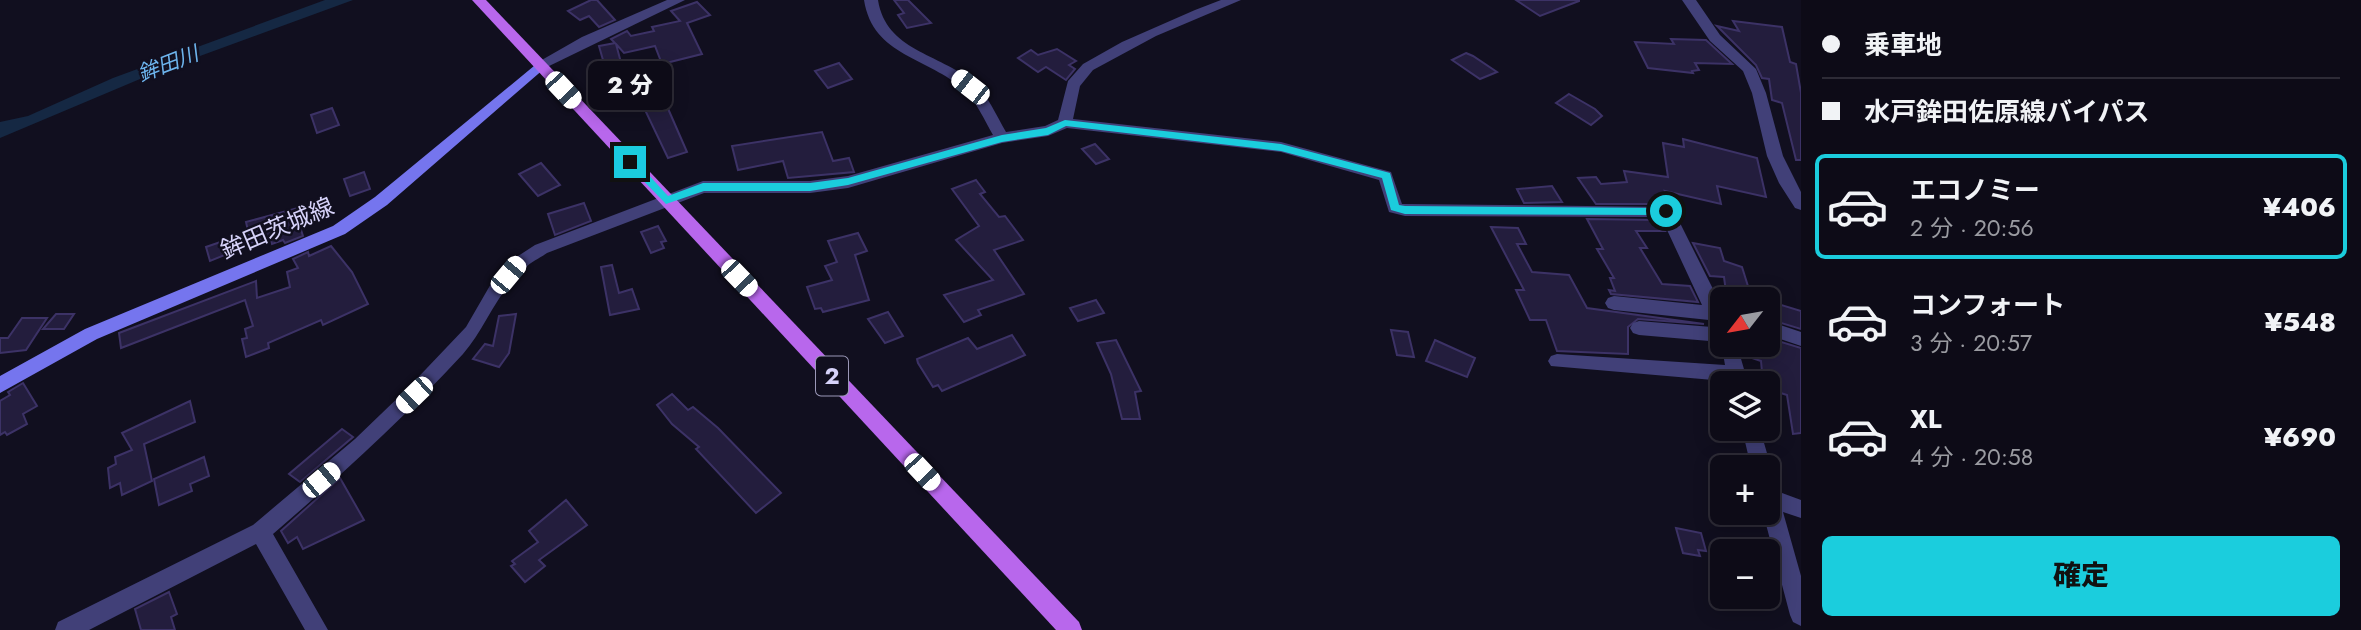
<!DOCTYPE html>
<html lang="ja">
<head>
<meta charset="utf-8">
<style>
  body { margin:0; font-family:Jost,"Noto Sans JP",sans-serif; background:#1b1924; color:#f1f3f6; height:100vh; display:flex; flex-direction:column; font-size:26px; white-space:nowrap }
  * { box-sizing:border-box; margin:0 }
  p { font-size:23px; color:#9a9ba1 }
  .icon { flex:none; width:38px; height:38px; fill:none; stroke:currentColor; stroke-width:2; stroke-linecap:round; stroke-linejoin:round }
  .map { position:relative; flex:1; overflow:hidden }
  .panel { display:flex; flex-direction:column; background:#0d0b17; width:560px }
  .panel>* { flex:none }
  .guide { display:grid; align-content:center; height:154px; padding:0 21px; background:#0d0b17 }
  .needle { width:46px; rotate:239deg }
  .controls { position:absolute; left:1710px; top:287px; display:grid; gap:14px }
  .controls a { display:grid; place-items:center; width:70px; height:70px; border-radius:10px; background:#0d0b17; box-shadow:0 4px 18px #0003,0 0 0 2px #2d2b36; font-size:35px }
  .end { position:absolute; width:32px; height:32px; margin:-16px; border:9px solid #1bcddd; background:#111; box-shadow:0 0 0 4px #111 }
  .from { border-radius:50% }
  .bubble { position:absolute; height:49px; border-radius:10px; background:#0d0b17; box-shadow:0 4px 18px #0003,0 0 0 2px #2d2b36; font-size:23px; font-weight:800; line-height:49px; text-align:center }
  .car { position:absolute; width:21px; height:42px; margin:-21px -10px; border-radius:9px; box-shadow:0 0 5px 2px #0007; background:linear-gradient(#fff 24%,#345 0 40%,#fff 0 76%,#345 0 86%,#fff 0) }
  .guide b { display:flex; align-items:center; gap:24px; height:66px; font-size:26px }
  .guide b+b { border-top:2px solid #2d2b36 }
  .guide i { width:18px; height:18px; background:#f1f3f6 }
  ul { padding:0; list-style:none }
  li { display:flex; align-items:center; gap:21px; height:105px; margin:0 14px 10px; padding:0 7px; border:4px solid transparent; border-radius:10px }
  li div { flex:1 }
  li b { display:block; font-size:26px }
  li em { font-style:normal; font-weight:800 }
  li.selected { border-color:#1bcddd }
  li>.icon { width:63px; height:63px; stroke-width:1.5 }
  .action { display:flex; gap:14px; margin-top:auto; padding:14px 21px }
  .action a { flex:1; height:80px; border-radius:10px; background:#1bcddd; color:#111; font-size:28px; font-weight:800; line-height:80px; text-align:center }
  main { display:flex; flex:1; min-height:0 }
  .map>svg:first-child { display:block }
  .water { fill:#152843 }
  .building { fill:#231d3d; stroke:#3c3266; stroke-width:2 }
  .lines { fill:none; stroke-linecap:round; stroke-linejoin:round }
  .minor { fill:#414078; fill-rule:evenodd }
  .tertiary { fill:#414078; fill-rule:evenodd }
  .secondary { fill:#7575ee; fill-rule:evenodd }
  .primary { fill:#b867ec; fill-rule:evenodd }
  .route { fill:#1bcddd }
  .labels { text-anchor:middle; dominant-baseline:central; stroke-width:5; stroke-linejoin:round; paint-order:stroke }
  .far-water-label { font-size:21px; font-style:italic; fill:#6db4ed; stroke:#110f1f }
  .shield { fill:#110f1f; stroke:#9b98b8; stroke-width:2 }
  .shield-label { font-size:23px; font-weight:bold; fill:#d6d2f9 }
  .street-label { font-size:24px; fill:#d6d2f9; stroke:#110f1f }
</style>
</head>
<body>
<main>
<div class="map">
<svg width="1801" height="630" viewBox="0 0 1801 630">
  <rect width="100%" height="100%" fill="#110f1f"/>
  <!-- water -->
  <polygon class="water" points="325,0 353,0 159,71 0,138 0,122 28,116 113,78"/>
  <!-- building -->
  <g class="building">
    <polygon points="591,0 597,0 615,20 599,27 589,16 580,20 568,11"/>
    <polygon points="894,0 908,0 931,23 907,28 898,15 904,13"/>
    <polygon points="1516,0 1579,0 1579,1 1540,16"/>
    <polygon points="697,2 710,15 687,23 702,54 662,64 655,46 624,53 616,44 623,70 607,74 599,46 615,43 611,39 627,31 631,36 654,31 652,27 680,21 671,11"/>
    <polygon points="1733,21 1782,27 1790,62 1796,64 1801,93 1801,160 1796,160 1782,103 1772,100 1769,79 1762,78 1756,65 1717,26 1739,31"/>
    <polygon points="1671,39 1706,40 1732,64 1695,63 1699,70 1692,71 1693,73 1648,68 1635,42 1674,44"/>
    <polygon points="1057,49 1076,61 1069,65 1075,69 1066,80 1046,67 1038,72 1018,58 1031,50 1038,55"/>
    <polygon points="1466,53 1473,56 1497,72 1480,79 1452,60"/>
    <polygon points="839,63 852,79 828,88 815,71"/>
    <polygon points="1569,94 1595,109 1602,116 1591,125 1556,103"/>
    <polygon points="666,104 687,152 668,158 645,110"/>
    <polygon points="332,108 339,125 317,133 311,115"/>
    <polygon points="822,132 833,161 849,158 854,172 788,178 783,161 738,170 732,146"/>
    <polygon points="1683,139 1757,158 1766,197 1717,186 1721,204 1665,191 1672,204 1596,204 1578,178 1596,177 1601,184 1627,182 1624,171 1668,177 1663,143 1684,147"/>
    <polygon points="1095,144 1109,159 1096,164 1082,149"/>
    <polygon points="541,163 560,185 538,196 519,174"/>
    <polygon points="364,172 370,189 350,196 344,179"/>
    <polygon points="976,180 985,192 980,194 999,217 1005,216 1023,240 994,250 1024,294 978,310 981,315 964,322 944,295 993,280 956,240 979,226 952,189"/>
    <polygon points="1552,186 1562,202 1524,203 1517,189"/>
    <polygon points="584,203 591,221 555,235 548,214"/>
    <polygon points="298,208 304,226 300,227 303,236 285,243 283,240 272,244 270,237 251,244 246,222"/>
    <polygon points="1587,219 1659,220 1665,231 1636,231 1647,248 1640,248 1662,284 1690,286 1698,302 1611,294 1609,290 1615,291 1610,278 1614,278 1597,249 1603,249"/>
    <polygon points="658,226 666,241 661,242 664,248 651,253 641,232"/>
    <polygon points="1491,227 1518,228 1526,244 1517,244 1532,272 1569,275 1587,308 1704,324 1638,319 1628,327 1628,354 1557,351 1546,320 1530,320 1516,290 1524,290"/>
    <polygon points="858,233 867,251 855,255 869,300 823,312 821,308 815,309 807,287 832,280 825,266 837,262 828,241"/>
    <polygon points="229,239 232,252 210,261 206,247"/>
    <polygon points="1693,243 1720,248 1724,261 1742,267 1752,299 1727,299 1724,277 1710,276"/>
    <polygon points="331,246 352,272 368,304 323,325 321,320 268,343 269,348 246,357 242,339 247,338 245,329 253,326 245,300 121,348 119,333 256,281 257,298 290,287 287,272 298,268 293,259 308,252 309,256"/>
    <polygon points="612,265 619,293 632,289 639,309 610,315 601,267"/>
    <polygon points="1096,300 1104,313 1078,321 1070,308"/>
    <polygon points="1768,301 1801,311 1801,329 1768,319"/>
    <polygon points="888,312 903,336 885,343 868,319"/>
    <polygon points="56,314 74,314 64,329 43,329"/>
    <polygon points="516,314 509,353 499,367 473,359 485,344 493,346 499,316"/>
    <polygon points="22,318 47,318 26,350 0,353 0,338 8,338"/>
    <polygon points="1391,330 1408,332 1414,357 1397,355"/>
    <polygon points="1012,335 1025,355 942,391 938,385 933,387 918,363 917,359 968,338 977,349"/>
    <polygon points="1768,338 1801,348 1801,433 1793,434 1787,395 1768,389 1768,383 1763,383 1761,361 1743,355 1740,345 1768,345"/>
    <polygon points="1116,340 1141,391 1135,392 1140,419 1122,419 1111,374 1097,343"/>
    <polygon points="1435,340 1475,358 1467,377 1426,361"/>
    <polygon points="23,383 37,406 23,414 27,424 7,435 5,432 0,435 0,401 10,395 8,392"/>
    <polygon points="672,394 688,410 693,407 718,428 781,493 756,513 696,449 699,447 672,424 657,405"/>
    <polygon points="190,401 195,422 144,444 152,481 122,495 120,483 110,488 108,468 116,464 115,457 132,450 122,433"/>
    <polygon points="342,429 353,437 300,482 289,474"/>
    <polygon points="204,457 209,476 190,484 192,491 159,505 154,479"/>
    <polygon points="340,478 364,520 303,549 297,537 288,543 281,531"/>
    <polygon points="566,500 587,525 539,560 545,566 525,582 511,566 515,564 512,561 538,542 529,531"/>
    <polygon points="1676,528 1701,533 1706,551 1698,550 1700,556 1683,553"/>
    <polygon points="169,592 177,614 171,617 175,630 141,630 135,609"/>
  </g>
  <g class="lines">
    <!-- minor -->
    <g class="minor">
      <path d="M864,0H878C886,51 939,53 973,82C988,95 996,115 1006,132L1045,126L1058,120L1068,81L1083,64L1122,42L1195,10L1221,0H1241L1156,36L1093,70L1080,86L1073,119L1281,142L1391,172L1402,204H1405L1672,207L1722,307V345H1737L1748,383L1551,366L1548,361L1551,356L1557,354L1725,365L1721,342L1639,335L1633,333L1630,328L1633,323L1639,321L1712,327L1709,320L1614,310L1608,308L1605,303L1608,298L1614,296L1702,305L1661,217L1405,216L1389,212L1379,180L1281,152L1067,128L1048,136L1002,143L848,188L810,193H704L547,253C540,258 531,262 525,268C497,291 486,328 463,354C403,419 339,477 273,534L328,630H305L256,544L89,630H55L58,622L253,525L355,439L407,389L466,327L492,282L512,260L535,245L703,181H810L848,176L993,135C984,120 977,102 964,90C929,57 873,57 864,0Z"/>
      <polygon points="1682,0 1696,0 1720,35 1756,69 1766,93 1783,156 1801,192 1801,210 1795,208 1779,183 1767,156 1752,93 1743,71 1710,41"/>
      <polygon points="1768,321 1801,332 1801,346 1768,335"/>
      <polygon points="1742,429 1760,429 1771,467 1768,473 1768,467 1751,467"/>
      <polygon points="1768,484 1775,487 1777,491 1801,500 1801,518 1783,512 1801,576 1801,626 1793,622 1790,615 1763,513 1768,513"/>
    </g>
    <!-- tertiary -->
    <polygon class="tertiary" points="667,0 685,0 545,68 535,68 533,65 582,37"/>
    <!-- secondary -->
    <polygon class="secondary" points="540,61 545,62 545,68 387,205 345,234 97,339 0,393 0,376 85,329 333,226 375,197"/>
    <!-- primary -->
    <polygon class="primary" points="472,0 486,0 1079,622 1082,630 1056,630"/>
  </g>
  <!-- route -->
  <polygon class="route" points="1065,120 1281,144 1390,173 1399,205 1405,206 1666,208 1671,211 1666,215 1405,214 1391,210 1382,178 1281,151 1066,126 1048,135 1002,142 848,185 810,191 704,191 666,204 625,162 634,159 668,196 703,183 810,183 848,178 1002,135 1046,128"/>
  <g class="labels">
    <!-- far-water labels -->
    <g class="far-water-label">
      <text transform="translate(168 64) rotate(-21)">鉾田川</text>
    </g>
    <!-- shield labels -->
    <rect class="shield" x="816" y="356.5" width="32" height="39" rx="5"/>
    <g class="shield-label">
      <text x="832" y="376">2</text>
    </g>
    <!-- street labels -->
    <g class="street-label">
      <text transform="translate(277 228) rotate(-23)">鉾田茨城線</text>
    </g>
  </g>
</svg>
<div class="controls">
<a><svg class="needle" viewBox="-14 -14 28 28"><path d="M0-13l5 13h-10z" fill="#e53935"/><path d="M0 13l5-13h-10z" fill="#9a9ba1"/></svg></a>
<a><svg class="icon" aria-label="layers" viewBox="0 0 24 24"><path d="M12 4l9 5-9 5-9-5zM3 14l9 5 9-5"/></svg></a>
<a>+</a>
<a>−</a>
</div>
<i class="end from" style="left:1666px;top:211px"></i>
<i class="end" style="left:630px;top:162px"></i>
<div class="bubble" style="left:588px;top:61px;width:84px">2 分</div>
<i class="car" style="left:970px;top:87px;rotate:308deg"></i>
<i class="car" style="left:563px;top:90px;rotate:137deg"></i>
<i class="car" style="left:508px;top:275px;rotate:40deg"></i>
<i class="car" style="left:739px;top:278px;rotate:136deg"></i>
<i class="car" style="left:414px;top:395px;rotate:226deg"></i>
<i class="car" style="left:922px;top:472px;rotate:137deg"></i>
<i class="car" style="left:321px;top:480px;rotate:50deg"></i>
</div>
<section class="panel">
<div class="guide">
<b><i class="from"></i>乗車地</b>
<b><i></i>水戸鉾田佐原線バイパス</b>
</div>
<ul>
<li class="selected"><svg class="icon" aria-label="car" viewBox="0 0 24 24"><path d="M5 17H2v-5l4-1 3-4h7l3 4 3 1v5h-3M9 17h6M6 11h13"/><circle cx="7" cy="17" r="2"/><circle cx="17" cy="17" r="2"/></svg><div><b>エコノミー</b><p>2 分 · 20:56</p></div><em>¥406</em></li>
<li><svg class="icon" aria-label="car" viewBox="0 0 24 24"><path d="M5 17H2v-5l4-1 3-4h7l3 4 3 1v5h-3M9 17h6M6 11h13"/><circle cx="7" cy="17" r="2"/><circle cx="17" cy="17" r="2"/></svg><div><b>コンフォート</b><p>3 分 · 20:57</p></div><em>¥548</em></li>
<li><svg class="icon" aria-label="car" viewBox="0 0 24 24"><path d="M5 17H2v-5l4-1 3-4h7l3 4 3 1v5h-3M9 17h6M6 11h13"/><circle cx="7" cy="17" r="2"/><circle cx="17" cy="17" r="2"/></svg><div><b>XL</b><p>4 分 · 20:58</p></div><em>¥690</em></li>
</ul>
<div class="action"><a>確定</a></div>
</section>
</main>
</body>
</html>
